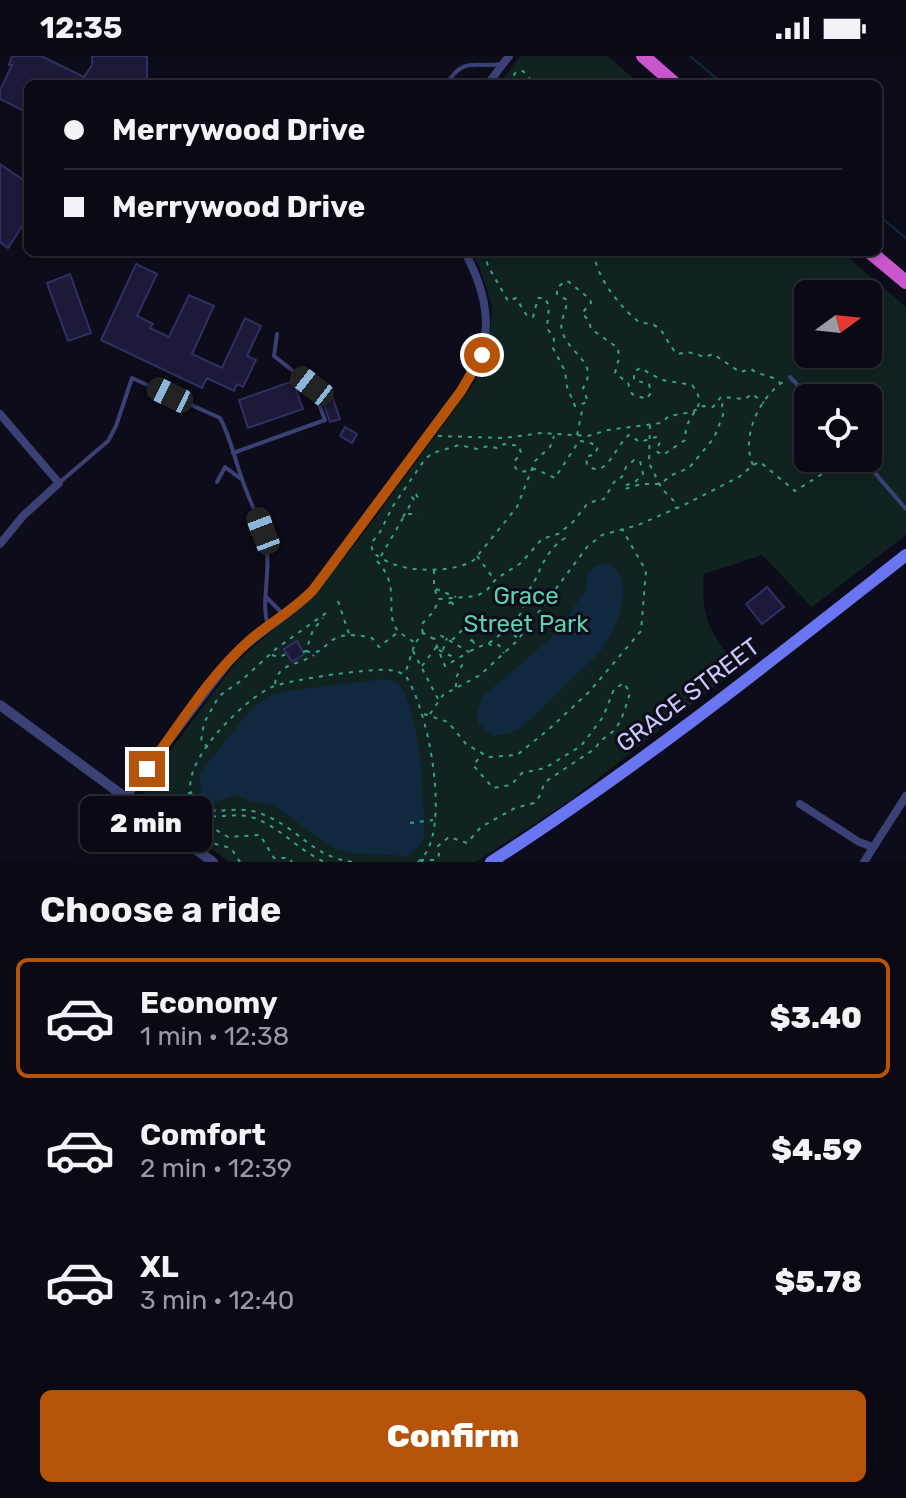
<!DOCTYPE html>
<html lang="en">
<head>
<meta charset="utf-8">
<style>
  body { margin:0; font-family:Rubik,sans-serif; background:#13121d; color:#f1f3f6; height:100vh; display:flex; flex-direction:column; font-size:30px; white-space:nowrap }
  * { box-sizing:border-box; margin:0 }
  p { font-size:26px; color:#999aa0 }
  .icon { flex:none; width:44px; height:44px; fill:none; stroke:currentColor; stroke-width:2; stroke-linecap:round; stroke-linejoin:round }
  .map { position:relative; height:806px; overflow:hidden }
  .details { display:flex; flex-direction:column; background:#0a0914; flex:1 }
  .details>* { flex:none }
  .banner { position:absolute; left:24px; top:24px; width:858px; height:176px; border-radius:12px; box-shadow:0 4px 12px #0003,0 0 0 2px #2a2a34; display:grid; align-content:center; height:176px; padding:0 40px; background:#0a0914 }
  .needle { width:52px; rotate:75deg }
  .buttons { position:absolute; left:794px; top:224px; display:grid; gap:16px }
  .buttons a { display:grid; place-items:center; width:88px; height:88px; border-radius:12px; background:#0a0914; box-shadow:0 4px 12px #0003,0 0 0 2px #2a2a34; font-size:40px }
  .end { position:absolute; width:36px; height:36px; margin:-18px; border:10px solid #b45309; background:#fff; box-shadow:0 0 0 4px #fff }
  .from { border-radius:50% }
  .bubble { position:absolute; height:56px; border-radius:12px; background:#0a0914; box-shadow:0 4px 12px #0003,0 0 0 2px #2a2a34; font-size:26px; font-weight:800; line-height:56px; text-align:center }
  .car { position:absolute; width:24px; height:48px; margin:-24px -12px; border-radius:10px; box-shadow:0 0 6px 2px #0007; background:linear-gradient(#222 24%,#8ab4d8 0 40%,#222 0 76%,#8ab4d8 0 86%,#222 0) }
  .banner b { display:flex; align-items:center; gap:28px; height:76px; font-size:30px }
  .banner b+b { border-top:2px solid #2a2a34 }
  .banner i { width:20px; height:20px; background:#f1f3f6 }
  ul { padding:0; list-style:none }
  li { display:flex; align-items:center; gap:24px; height:120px; margin:0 16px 12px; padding:0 24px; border:4px solid transparent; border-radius:12px }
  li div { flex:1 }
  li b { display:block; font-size:30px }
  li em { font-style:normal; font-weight:800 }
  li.on { border-color:#b45309 }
  li>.icon { width:72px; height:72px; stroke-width:1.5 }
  h2 { padding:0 40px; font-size:36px; line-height:96px }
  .button { display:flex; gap:16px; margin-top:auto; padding:16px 40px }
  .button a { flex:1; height:92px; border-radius:12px; background:#b45309; color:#fff; font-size:32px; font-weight:800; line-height:92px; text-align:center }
  .status { display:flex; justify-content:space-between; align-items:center; height:56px; padding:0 40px; background:#0a0914; direction:ltr }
  .status svg { height:22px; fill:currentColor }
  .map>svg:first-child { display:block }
  .green { fill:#102320; fill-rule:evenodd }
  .water { fill:#11293e }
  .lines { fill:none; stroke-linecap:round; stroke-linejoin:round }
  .stream { stroke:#11293e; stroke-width:2 }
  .building { fill:#1d1a39; stroke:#332e63; stroke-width:2 }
  .path { stroke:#37a18e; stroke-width:2; stroke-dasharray:4 6; stroke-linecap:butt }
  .service { stroke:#3b4075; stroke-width:4 }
  .minor { stroke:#3b4075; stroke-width:8 }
  .tertiary { stroke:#3b4075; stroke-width:10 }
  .secondary { stroke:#6a76f1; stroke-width:12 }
  .trunk { stroke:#ca56ce; stroke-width:14 }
  .route { stroke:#b45309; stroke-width:10 }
  .labels { text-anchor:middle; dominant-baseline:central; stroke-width:6; stroke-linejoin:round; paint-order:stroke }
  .park-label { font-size:24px; fill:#5fd1a8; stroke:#0d0c1a }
  .street-label { font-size:24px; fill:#cacafa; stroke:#0d0c1a }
</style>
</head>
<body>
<div class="status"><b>12:35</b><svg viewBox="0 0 49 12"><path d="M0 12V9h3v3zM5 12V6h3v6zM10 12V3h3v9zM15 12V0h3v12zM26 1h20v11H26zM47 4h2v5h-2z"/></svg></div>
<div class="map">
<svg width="906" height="806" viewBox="0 0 906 806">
  <rect width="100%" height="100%" fill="#0d0c1a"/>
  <!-- green -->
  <g class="green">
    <polygon points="520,0 607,0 640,28 499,28"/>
    <path d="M470,196H842L906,251V479L812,551L762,499L704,518C700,565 712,576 737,613L571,744L476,806H229L142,740L155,715L236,606L315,537L359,483L475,326L489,291L492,250L479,210ZM808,238H868V298H808ZM808,342H868V402H808Z"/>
  </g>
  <!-- water -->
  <g class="water">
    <path d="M607,507C640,524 615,575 600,596L521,672L510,677L493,680L478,667L477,656L483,640L551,582L586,534L588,518L595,511Z"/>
    <path d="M385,623L398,627C421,655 424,743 424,779L421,789L409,800L349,797L332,792L274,749L250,745L234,739L213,748L201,739L200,717L252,652L271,639L287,635Z"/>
  </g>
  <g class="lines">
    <!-- stream -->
    <g class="stream">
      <polyline points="690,0 723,28"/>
      <polyline points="878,159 906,182"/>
    </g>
  </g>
  <!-- building -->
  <g class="building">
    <polygon points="12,0 41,0 84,21 92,9 92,0 147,0 147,28 28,28 28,57 0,43 0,34 12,9 9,9"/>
    <polygon points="0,108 28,127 28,161 8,192 0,186"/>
    <polygon points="136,208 157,218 137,260 153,268 150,272 169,281 189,239 214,250 192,298 222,312 245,262 261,270 247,300 256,304 243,331 237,328 234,335 207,322 202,332 101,284"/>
    <polygon points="70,218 91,277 68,285 47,227"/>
    <polygon points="293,325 303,353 248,372 239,344"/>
    <polygon points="332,340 340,363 330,366 322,343"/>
    <polygon points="345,371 357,378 352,387 340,380"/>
    <polygon points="767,531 784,551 762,568 746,548"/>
    <polygon points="297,585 304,598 292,606 284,593"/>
  </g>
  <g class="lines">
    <!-- path -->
    <g class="path">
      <polyline points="508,28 516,16 523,15 535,28"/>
      <path d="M484,196L488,210L508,245L516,242L527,260L533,261L538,242H545L549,250L547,272L554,283L553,292L565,315L567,331L575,350L588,346L583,332C600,306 568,298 562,275C559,265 567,255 567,244L557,238V232L565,225L569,226L590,243L591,247L582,257L589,265L591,273L618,292L619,302L615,317L628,327L632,338L646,343L651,337L649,328L634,324V316L640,312L662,324L692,329C708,350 693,352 687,370C685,375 686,379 685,384L663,399L656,395L660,386L656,381L640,386L629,379C615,389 607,425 587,409L586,401L595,398L598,391L589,386L579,385L555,422L535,413C525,416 515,419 514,406L521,397L519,390L504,388L497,392L488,390L477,393L459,389L433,397L425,403L393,450L379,478L371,487L373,497C380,501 388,507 396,509C417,516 455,516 474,504L517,451L535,405L550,391L554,380"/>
      <path d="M594,196C596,222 620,251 640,267C666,267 662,282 677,298L688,296L705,301L713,298L740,316L751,313C760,320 774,319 780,327"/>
      <polyline points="650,369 649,407 662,433 674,445 676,452"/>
      <polyline points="577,379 583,350"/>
      <polyline points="438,380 504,382 542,377 588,380 608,374 661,367 669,360 692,356 703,350 713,351 721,341 745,343 752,338 764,347"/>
      <path d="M753,409C740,379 761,339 786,324"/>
      <polygon points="416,438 418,442 415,445 412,441"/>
      <polyline points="403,461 413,444"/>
      <polyline points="381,500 403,462 409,458 418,458"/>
      <polyline points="477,500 494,523"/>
      <path d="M377,505C403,532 382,559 399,576C404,580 410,583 415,587L405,618"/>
      <polyline points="434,514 434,531 438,542"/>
      <polyline points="436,533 456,541"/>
      <polyline points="338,545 349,578"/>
      <polygon points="451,546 453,548 451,550 448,548"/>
      <path d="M505,575C517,560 525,560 524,538C539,529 539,498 565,482L562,477"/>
      <polyline points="423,577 421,569 434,555 439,543 477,540 487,534 496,523 521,507 542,483 558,478 573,466 588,447 604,443 616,423 622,421 626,411 634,404 640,405 643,418 635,426 624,430 625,433 641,428 660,428 672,419 689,412 714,382 723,359 722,349 726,343"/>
      <polyline points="452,584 462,574"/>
      <polygon points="472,584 474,587 471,588 470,585"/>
      <polyline points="416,586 423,577 434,583 445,610 469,596 440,579 434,583"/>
      <polyline points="489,587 505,575 517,581"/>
      <polyline points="439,594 455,602"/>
      <polyline points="443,594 447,582"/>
      <path d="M306,595C320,600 323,590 334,583C346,577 359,579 372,582L379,591L397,577"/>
      <polyline points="413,595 439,645"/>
      <polyline points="470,595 488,587 492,590 499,589 504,597"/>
      <polyline points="303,596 306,595 313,574 323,562"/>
      <polyline points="272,599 278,601 287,598"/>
      <polyline points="422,610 437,590"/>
      <path d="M275,628C278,606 298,610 314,599"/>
      <polyline points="456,631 456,622 462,609 461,604"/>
      <polyline points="424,658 448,666 466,688 489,701 517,699 548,674 589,636 641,575 646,515 622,473"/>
      <polyline points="430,658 443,639 480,619 517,585 587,491 602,479 638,469 684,449 739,421 753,409 760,406 795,435 827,415"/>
      <polyline points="208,691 201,685 204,667 219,640 242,624 277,592 326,557"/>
      <path d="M189,736L192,755C217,767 232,754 254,762C280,771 299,795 325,806"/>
      <polyline points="194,757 205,771 211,771 228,781 260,779 274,802 289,802 292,806"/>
      <polyline points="410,767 433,764"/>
      <polyline points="205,771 212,787 231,792 240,806"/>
      <path d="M352,806C312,800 301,775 267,760C260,757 252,754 244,754C228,752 209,760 197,747C167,717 245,642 272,631C287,624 371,612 388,614C394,614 399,616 405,619C428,651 454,779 418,806"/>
      <path d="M422,806V804H436L439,799L438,790L449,781L467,787L481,771L515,752L534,747L539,741L545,726L596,692C600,682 609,681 615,673C623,663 626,649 630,637L624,627L614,633L603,661L581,690L545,712L522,717L511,729L493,732L473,709L483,698"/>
    </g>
    <!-- service -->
    <g class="service">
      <path d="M446,28C465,0 473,12 502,8"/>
      <polyline points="790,321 810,342"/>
      <polyline points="233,397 325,364 312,330 274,300 277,278"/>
      <polyline points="862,402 906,453"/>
      <polyline points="834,411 843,402"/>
      <polyline points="217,426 225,411 241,423"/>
      <path d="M59,427L108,385L116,370L132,322L220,362C230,380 234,401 241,420C249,446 264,469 267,497C270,518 260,554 269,570"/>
      <polyline points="267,542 284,559"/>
    </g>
    <!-- minor -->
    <g class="minor">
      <polyline points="488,28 509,0"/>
      <polyline points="0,358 59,427 23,460 0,488"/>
      <path d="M126,741L232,602C257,577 289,560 313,534L470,322C496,279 487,238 465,196"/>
      <polyline points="800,748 859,786 873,791"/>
      <polyline points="864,806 906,740"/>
    </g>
    <!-- tertiary -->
    <polyline class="tertiary" points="0,649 213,806"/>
    <!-- secondary -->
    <path class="secondary" d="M491,806C636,713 771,605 906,499"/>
    <!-- trunk -->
    <g class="trunk">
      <polyline points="643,0 675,28"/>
      <polyline points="870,196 906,226"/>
    </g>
  </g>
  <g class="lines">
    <!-- route -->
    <path class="route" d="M147,713C179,670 209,620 250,584C271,566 294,554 313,534L461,335L482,299"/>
  </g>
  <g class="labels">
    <!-- park labels -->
    <g class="park-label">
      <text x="526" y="540">Grace<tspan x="526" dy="28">Street Park</tspan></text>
    </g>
    <!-- street labels -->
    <g class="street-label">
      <text transform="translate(688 639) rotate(-37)">GRACE STREET</text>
    </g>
  </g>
</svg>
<div class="buttons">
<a><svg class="needle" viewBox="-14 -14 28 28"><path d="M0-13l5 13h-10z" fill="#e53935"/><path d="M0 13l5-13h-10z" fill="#999aa0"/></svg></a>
<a><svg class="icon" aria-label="locate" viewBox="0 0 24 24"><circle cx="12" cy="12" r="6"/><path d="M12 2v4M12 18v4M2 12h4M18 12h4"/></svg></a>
</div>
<i class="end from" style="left:482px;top:299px"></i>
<i class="end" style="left:147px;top:713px"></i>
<div class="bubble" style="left:80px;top:740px;width:132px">2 min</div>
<i class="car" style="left:312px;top:330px;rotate:308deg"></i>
<i class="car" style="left:170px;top:339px;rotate:296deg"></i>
<i class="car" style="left:263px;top:475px;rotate:339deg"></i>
<div class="banner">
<b><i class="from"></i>Merrywood Drive</b>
<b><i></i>Merrywood Drive</b>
</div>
</div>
<section class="details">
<h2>Choose a ride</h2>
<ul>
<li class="on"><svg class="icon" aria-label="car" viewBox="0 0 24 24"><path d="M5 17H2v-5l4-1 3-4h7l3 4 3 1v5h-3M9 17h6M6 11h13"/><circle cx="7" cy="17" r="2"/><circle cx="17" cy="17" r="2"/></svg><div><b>Economy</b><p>1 min · 12:38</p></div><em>$3.40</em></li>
<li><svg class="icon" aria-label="car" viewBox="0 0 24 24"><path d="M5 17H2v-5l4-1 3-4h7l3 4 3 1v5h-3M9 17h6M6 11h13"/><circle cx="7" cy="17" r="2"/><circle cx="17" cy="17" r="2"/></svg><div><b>Comfort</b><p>2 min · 12:39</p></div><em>$4.59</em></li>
<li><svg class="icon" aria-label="car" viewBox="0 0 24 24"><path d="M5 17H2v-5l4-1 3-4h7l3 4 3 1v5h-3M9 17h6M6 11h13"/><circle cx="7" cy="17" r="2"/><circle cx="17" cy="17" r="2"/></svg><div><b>XL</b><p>3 min · 12:40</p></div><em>$5.78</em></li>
</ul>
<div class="button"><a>Confirm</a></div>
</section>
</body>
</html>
